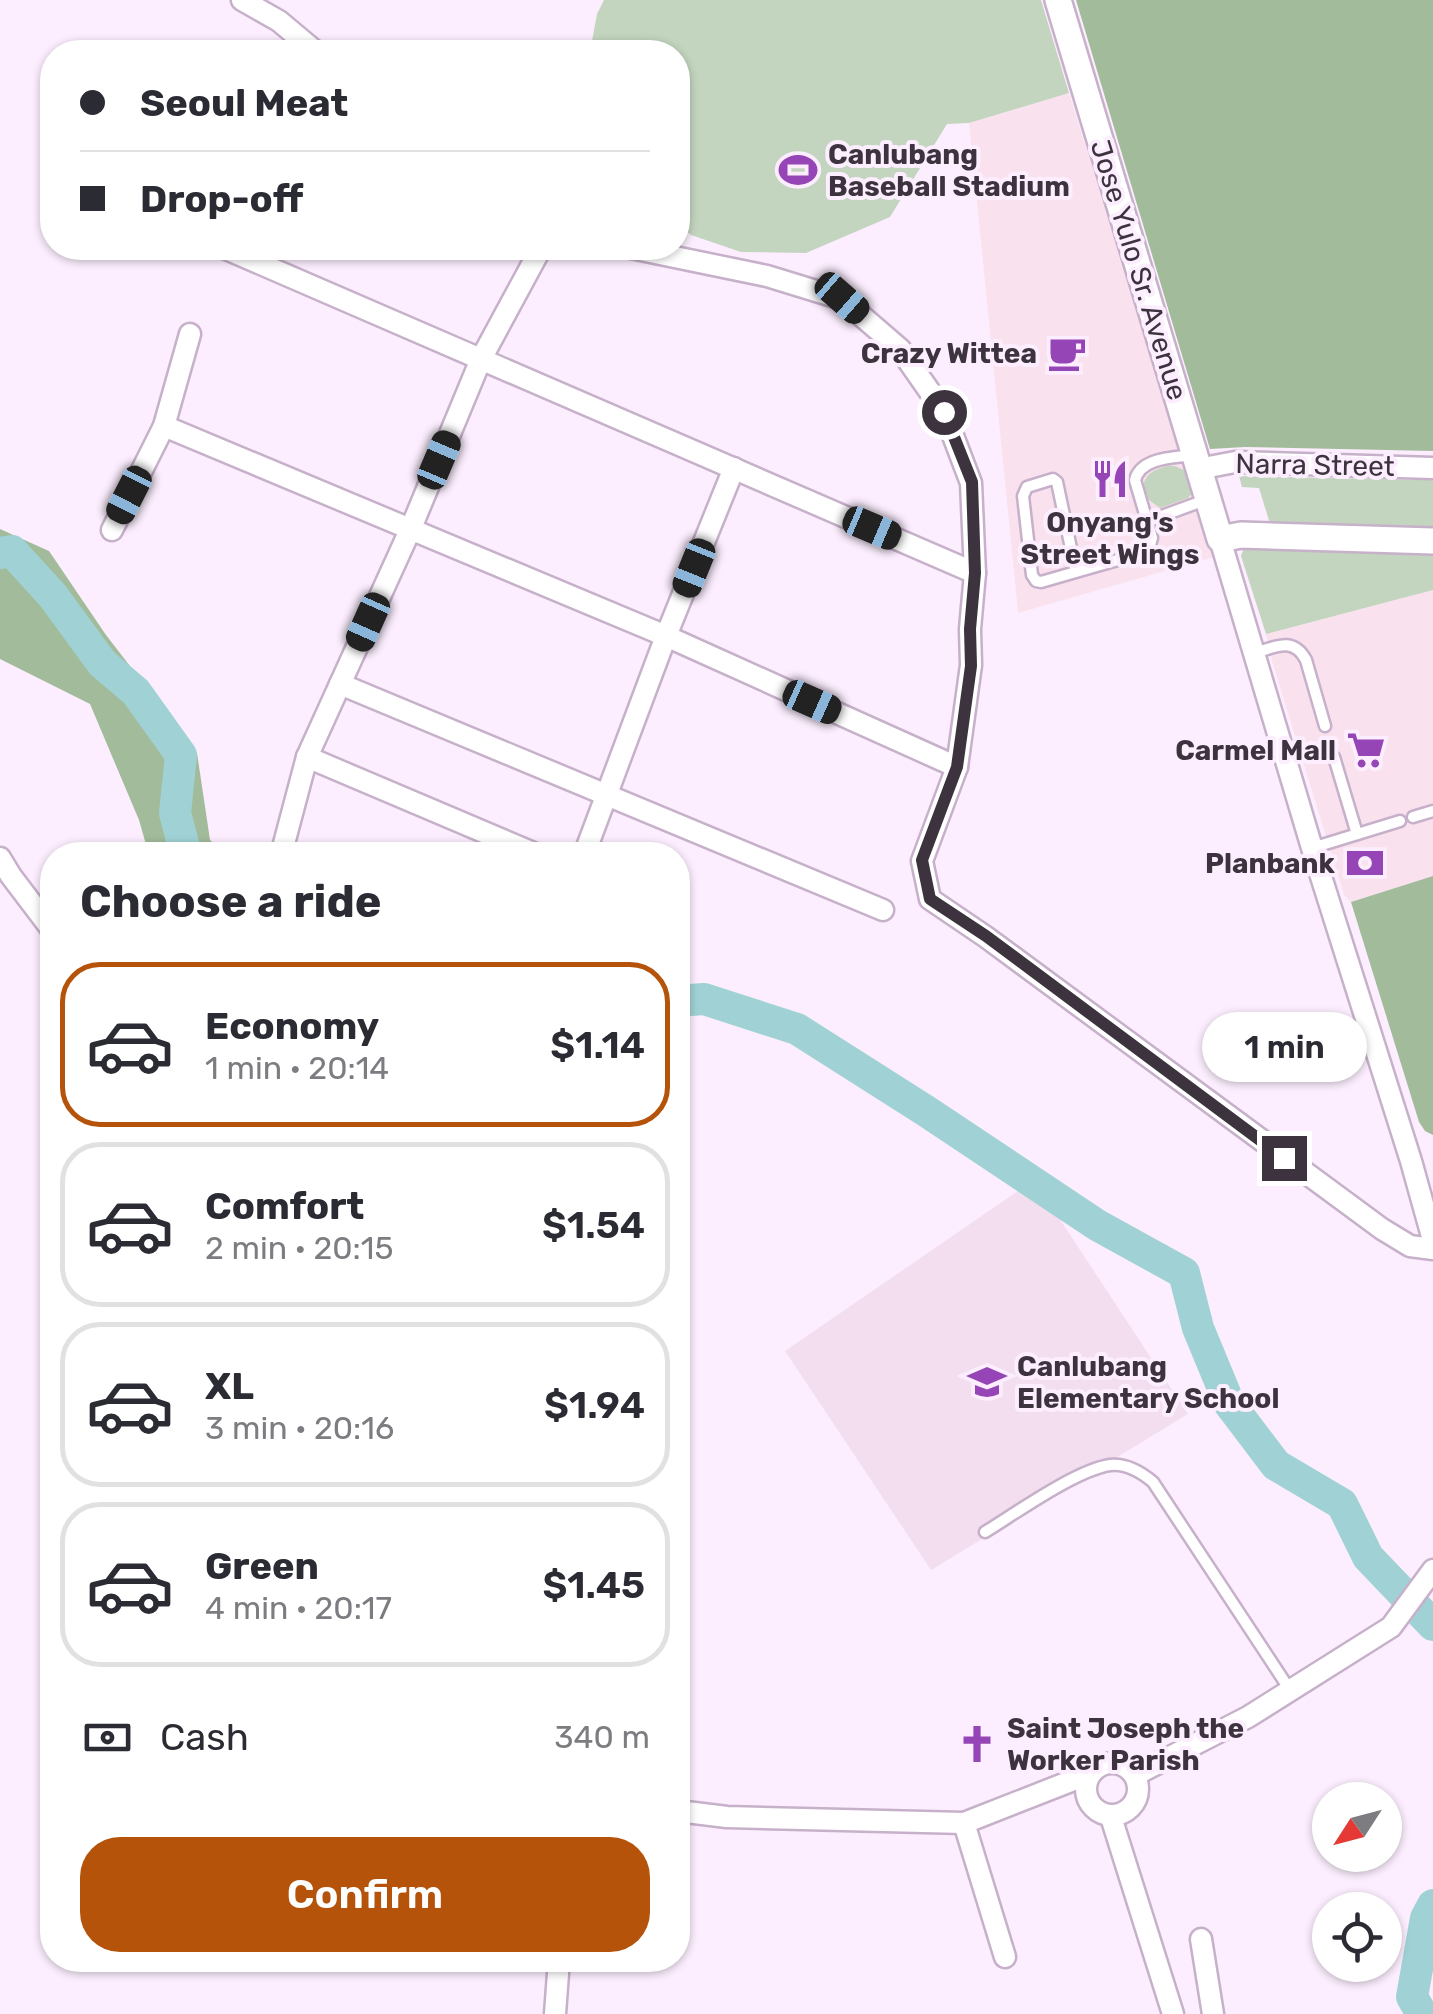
<!DOCTYPE html>
<html lang="en">
<head>
<meta charset="utf-8">
<style>
  body { margin:0; font-family:Rubik,sans-serif; background:#f2f2f3; color:#2b2b33; height:100vh; display:flex; flex-direction:column; font-size:38px; white-space:nowrap }
  * { box-sizing:border-box; margin:0 }
  p { font-size:32px; color:#7c7c81 }
  .icon { flex:none; width:55px; height:55px; fill:none; stroke:currentColor; stroke-width:2; stroke-linecap:round; stroke-linejoin:round }
  .map { position:relative; flex:1; overflow:hidden }
  .sheet { position:absolute; left:40px; top:842px; width:650px; height:1130px; display:flex; flex-direction:column; background:#fff; border-radius:40px; box-shadow:0 2px 8px #0004 }
  .sheet>* { flex:none }
  .top-card { position:absolute; left:40px; top:40px; width:650px; height:220px; border-radius:40px; box-shadow:0 2px 8px #0004; display:grid; align-content:center; height:220px; padding:0 40px; background:#fff }
  .needle { width:65px; rotate:234deg }
  .controls { position:absolute; left:1312px; top:1782px; display:grid; gap:20px }
  .controls a { display:grid; place-items:center; width:90px; height:90px; border-radius:50%; background:#fff; box-shadow:0 2px 8px #0004; font-size:50px }
  .end { position:absolute; width:45px; height:45px; margin:-22px; border:12px solid #3c333e; background:#fff; box-shadow:0 0 0 5px #fff }
  .from { border-radius:50% }
  .bubble { position:absolute; height:70px; border-radius:35px; background:#fff; box-shadow:0 2px 8px #0004; font-size:32px; font-weight:600; line-height:70px; text-align:center }
  .car { position:absolute; width:30px; height:60px; margin:-30px -15px; border-radius:12px; box-shadow:0 0 8px 2px #0007; background:linear-gradient(#222 24%,#8ab4d8 0 40%,#222 0 76%,#8ab4d8 0 86%,#222 0) }
  .top-card b { display:flex; align-items:center; gap:35px; height:95px; font-size:38px }
  .top-card b+b { border-top:2px solid #e1e1e2 }
  .top-card i { width:25px; height:25px; background:#2b2b33 }
  ul { padding:0; list-style:none }
  li { display:flex; align-items:center; gap:30px; height:165px; margin:0 20px 15px; padding:0 20px; border:5px solid #e1e1e2; border-radius:40px }
  li div { flex:1 }
  li b { display:block; font-size:38px }
  li em { font-style:normal; font-weight:600 }
  li.active { border-color:#b45309 }
  li>.icon { width:90px; height:90px; stroke-width:1.5 }
  h2 { padding:0 40px; font-size:45px; line-height:120px }
  .pay { display:flex; align-items:center; gap:25px; height:110px; padding:0 40px; font-size:38px }
  .pay p { margin-inline-start:auto }
  .cta { display:flex; gap:20px; margin-top:auto; padding:20px 40px }
  .cta a { flex:1; height:115px; border-radius:40px; background:#b45309; color:#fff; font-size:40px; font-weight:600; line-height:115px; text-align:center }
  .map>svg:first-child { display:block }
  .commercial { fill:#f9e2ee }
  .education { fill:#f2deef }
  .green { fill:#c3d5bf }
  .forest { fill:#a2bb9b }
  .lines { fill:none; stroke-linecap:round; stroke-linejoin:round }
  .river { stroke:#a0d2d5; stroke-width:32 }
  .service-casing { stroke:#c7b0ca; stroke-width:15 }
  .minor-casing { stroke:#c7b0ca; stroke-width:25 }
  .tertiary-casing { stroke:#c7b0ca; stroke-width:30 }
  .service { stroke:#fff; stroke-width:10 }
  .minor { stroke:#fff; stroke-width:20 }
  .tertiary { stroke:#fff; stroke-width:25 }
  .route { stroke:#3c333e; stroke-width:12 }
  .labels { text-anchor:middle; dominant-baseline:central; stroke-width:8; stroke-linejoin:round; paint-order:stroke }
  .poi-label { font-size:28px; font-weight:bold; fill:#3c333e; stroke:#fceefe; text-anchor:start }
  .street-label { font-size:28px; fill:#3c333e; stroke:#fceefe }
</style>
</head>
<body>
<div class="map">
<svg width="1433" height="2014" viewBox="0 0 1433 2014">
  <rect width="100%" height="100%" fill="#fceefe"/>
  <!-- commercial -->
  <g class="commercial">
    <polygon points="1069,93 1214,557 1018,613 969,123"/>
    <polygon points="1433,590 1433,876 1351,902 1344,895 1272,661 1266,634"/>
  </g>
  <!-- education -->
  <polygon class="education" points="1034,1180 1188,1414 931,1570 785,1351"/>
  <!-- green -->
  <g class="green">
    <polygon points="604,0 1041,0 1069,93 969,123 947,124 890,217 806,253 741,252 691,235 678,224 678,52 590,52 597,14"/>
    <path d="M1167,466H1175L1186,471L1193,492L1188,498L1160,508L1149,500L1143,485C1147,472 1156,469 1167,466Z"/>
    <polygon points="1239,476 1433,480 1433,532 1271,527 1259,488 1242,487"/>
    <polygon points="1244,548 1433,550 1433,590 1266,634 1241,556"/>
  </g>
  <!-- forest -->
  <g class="forest">
    <polygon points="1076,0 1433,0 1433,451 1245,447 1210,449"/>
    <polygon points="0,529 49,551 106,635 197,753 210,840 227,855 149,855 139,820 90,704 0,659"/>
    <polygon points="1433,876 1433,1135 1425,1131 1419,1122 1351,902"/>
  </g>
  <g class="lines">
    <!-- river -->
    <g class="river">
      <polyline points="0,553 12,551 53,596 102,663 136,692 181,755 175,813 185,851 189,855"/>
      <polyline points="678,1001 704,999 797,1029 926,1111 1097,1225 1184,1273 1198,1328 1229,1403 1276,1465 1342,1504 1368,1557 1433,1625"/>
      <polyline points="1422,2014 1412,1997 1426,1918 1433,1905"/>
    </g>
    <!-- service casing -->
    <g class="service-casing">
      <g id="service">
        <polyline points="1148,521 1208,499"/>
        <path d="M1076,572L1057,482L1053,479L1027,487L1023,496L1032,575L1036,581L1041,582L1142,553L1149,548L1152,538L1135,480C1141,457 1173,458 1193,455"/>
        <path d="M1255,653C1275,647 1293,636 1306,660L1325,726"/>
        <polyline points="1334,757 1357,834"/>
        <polyline points="1413,817 1433,811"/>
        <polyline points="1312,848 1400,821"/>
        <path d="M985,1532C1016,1513 1076,1470 1110,1465C1126,1463 1141,1472 1153,1482L1290,1690"/>
      </g>
    </g>
    <!-- minor casing -->
    <g class="minor-casing">
      <g id="minor">
        <polyline points="242,0 279,21 316,52"/>
        <polyline points="224,248 975,573"/>
        <polyline points="631,248 767,276 842,299 900,349 944,412 971,483 975,573 970,629 971,665 957,767 922,861 930,899 986,937 1382,1229 1410,1246 1433,1249"/>
        <polyline points="164,426 666,636 957,767"/>
        <polyline points="1198,469 1235,462 1433,468"/>
        <polyline points="112,530 164,426 190,334"/>
        <polyline points="1220,539 1312,848 1411,1161 1433,1240"/>
        <polyline points="340,684 883,910"/>
        <polyline points="307,757 538,855"/>
        <polyline points="281,855 307,757 411,528 481,359 541,248"/>
        <polyline points="584,855 666,636 734,468"/>
        <polyline points="0,858 11,876 52,930"/>
        <circle cx="1112" cy="1789" r="26"/>
        <polyline points="1135,1775 1248,1717 1391,1627 1433,1570"/>
        <polyline points="678,1811 727,1817 964,1823 1089,1774"/>
        <polyline points="1111,1817 1173,2014"/>
        <polyline points="964,1823 1005,1957"/>
        <polyline points="1201,1939 1213,2014"/>
        <polyline points="555,2014 559,1960"/>
      </g>
    </g>
    <!-- tertiary casing -->
    <g class="tertiary-casing">
      <polyline id="tertiary" points="1058,0 1220,539 1241,535 1433,541"/>
    </g>
    <!-- service -->
    <use href="#service" class="service"/>
    <!-- minor -->
    <use href="#minor" class="minor"/>
    <!-- tertiary -->
    <use href="#tertiary" class="tertiary"/>
  </g>
  <g class="lines">
    <!-- route -->
    <polyline class="route" points="944,412 972,482 975,573 970,629 971,666 957,767 922,860 930,899 986,936 1284,1158"/>
  </g>
  <!-- icons -->
  <defs>
    <g id="stadium-bare" transform="scale(3)"><path d="M0-5a6.5 5 0 1 0 0 10a6.5 5 0 1 0 0-10ZM-3.5-1.8h7v3.6h-7Z" fill="#9545b5" stroke="#fceefe" stroke-width="2.5" paint-order="stroke"/></g>
    <g id="cafe-bare" transform="scale(3)"><path d="M-5.5-4.5H6V0H3Q3 3.5 0 3.5H-2.5Q-5.5 3.5-5.5 0ZM3-3.2v2h1.7v-2ZM-6 4.5H4V6H-6Z" fill="#9545b5" stroke="#fceefe" stroke-width="2.5" paint-order="stroke"/></g>
    <g id="restaurant-bare" transform="scale(3)"><path d="M-5-6h1v4h1v-4h1v4h1v-4h1v5L-1.5 .5V6h-2V.5L-5-1ZM5-6V6H3V1.5H1.5Q1.5-4 5-6Z" fill="#9545b5" stroke="#fceefe" stroke-width="2.5" paint-order="stroke"/></g>
    <g id="supermarket-bare" transform="scale(3)"><path d="M-6-5.5h2.5l.6 2H6L4.5 2H-2.5L-4.4-4H-6ZM-1.5 3.2a1.3 1.3 0 1 0 .1 0ZM3 3.2a1.3 1.3 0 1 0 .1 0Z" fill="#9545b5" stroke="#fceefe" stroke-width="2.5" paint-order="stroke"/></g>
    <g id="bank-bare" transform="scale(3)"><path d="M-6-4H6V4H-6ZM0-2.3a2.3 2.3 0 1 0 0 4.6a2.3 2.3 0 1 0 0-4.6Z" fill="#9545b5" stroke="#fceefe" stroke-width="2.5" paint-order="stroke"/></g>
    <g id="school-bare" transform="scale(3)"><path d="M0-5L7-2L0 1L-7-2ZM-4 1L0 2.5L4 1V4Q0 6-4 4Z" fill="#9545b5" stroke="#fceefe" stroke-width="2.5" paint-order="stroke"/></g>
    <g id="church-bare" transform="scale(3)"><path d="M-1.2-6h2.4v3.5h3.3v2.4h-3.3V6h-2.4V-.1h-3.3v-2.4h3.3Z" fill="#9545b5" stroke="#fceefe" stroke-width="2.5" paint-order="stroke"/></g>
  </defs>
  <g fill-rule="evenodd">
    <use href="#stadium-bare" x="798" y="170"/>
    <use href="#cafe-bare" x="1067" y="353"/>
    <use href="#restaurant-bare" x="1110" y="479"/>
    <use href="#supermarket-bare" x="1366" y="750"/>
    <use href="#bank-bare" x="1365" y="863"/>
    <use href="#school-bare" x="987" y="1382"/>
    <use href="#church-bare" x="977" y="1744"/>
  </g>
  <g class="labels">
    <!-- poi labels -->
    <g class="poi-label">
      <text x="828" y="154">Canlubang<tspan x="828" dy="32">Baseball Stadium</tspan></text>
      <text x="1037" y="353" text-anchor="end">Crazy Wittea</text>
      <text x="1110" y="522" text-anchor="middle">Onyang's<tspan x="1110" dy="32">Street Wings</tspan></text>
      <text x="1336" y="750" text-anchor="end">Carmel Mall</text>
      <text x="1335" y="863" text-anchor="end">Planbank</text>
      <text x="1017" y="1366">Canlubang<tspan x="1017" dy="32">Elementary School</tspan></text>
      <text x="1007" y="1728">Saint Joseph the<tspan x="1007" dy="32">Worker Parish</tspan></text>
    </g>
    <!-- street labels -->
    <g class="street-label">
      <text transform="translate(1139 270) rotate(73)">Jose Yulo Sr. Avenue</text>
      <text transform="translate(1315 465) rotate(1)">Narra Street</text>
    </g>
  </g>
</svg>
<div class="controls">
<a><svg class="needle" viewBox="-14 -14 28 28"><path d="M0-13l5 13h-10z" fill="#e53935"/><path d="M0 13l5-13h-10z" fill="#7c7c81"/></svg></a>
<a><svg class="icon" aria-label="locate" viewBox="0 0 24 24"><circle cx="12" cy="12" r="6"/><path d="M12 2v4M12 18v4M2 12h4M18 12h4"/></svg></a>
</div>
<i class="end from" style="left:944px;top:412px"></i>
<i class="end" style="left:1284px;top:1158px"></i>
<div class="bubble" style="left:1202px;top:1012px;width:165px">1 min</div>
<i class="car" style="left:842px;top:298px;rotate:131deg"></i>
<i class="car" style="left:439px;top:460px;rotate:23deg"></i>
<i class="car" style="left:129px;top:495px;rotate:207deg"></i>
<i class="car" style="left:872px;top:528px;rotate:113deg"></i>
<i class="car" style="left:694px;top:568px;rotate:202deg"></i>
<i class="car" style="left:368px;top:622px;rotate:204deg"></i>
<i class="car" style="left:812px;top:702px;rotate:114deg"></i>
<div class="top-card">
<b><i class="from"></i>Seoul Meat</b>
<b><i></i>Drop-off</b>
</div>
<section class="sheet">
<h2>Choose a ride</h2>
<ul>
<li class="active"><svg class="icon" aria-label="car" viewBox="0 0 24 24"><path d="M5 17H2v-5l4-1 3-4h7l3 4 3 1v5h-3M9 17h6M6 11h13"/><circle cx="7" cy="17" r="2"/><circle cx="17" cy="17" r="2"/></svg><div><b>Economy</b><p>1 min · 20:14</p></div><em>$1.14</em></li>
<li><svg class="icon" aria-label="car" viewBox="0 0 24 24"><path d="M5 17H2v-5l4-1 3-4h7l3 4 3 1v5h-3M9 17h6M6 11h13"/><circle cx="7" cy="17" r="2"/><circle cx="17" cy="17" r="2"/></svg><div><b>Comfort</b><p>2 min · 20:15</p></div><em>$1.54</em></li>
<li><svg class="icon" aria-label="car" viewBox="0 0 24 24"><path d="M5 17H2v-5l4-1 3-4h7l3 4 3 1v5h-3M9 17h6M6 11h13"/><circle cx="7" cy="17" r="2"/><circle cx="17" cy="17" r="2"/></svg><div><b>XL</b><p>3 min · 20:16</p></div><em>$1.94</em></li>
<li><svg class="icon" aria-label="car" viewBox="0 0 24 24"><path d="M5 17H2v-5l4-1 3-4h7l3 4 3 1v5h-3M9 17h6M6 11h13"/><circle cx="7" cy="17" r="2"/><circle cx="17" cy="17" r="2"/></svg><div><b>Green</b><p>4 min · 20:17</p></div><em>$1.45</em></li>
</ul>
<div class="pay"><svg class="icon" aria-label="cash" viewBox="0 0 24 24"><path d="M3 7h18v10H3z"/><circle cx="12" cy="12" r="2"/></svg>Cash<p>340 m</p></div>
<div class="cta"><a>Confirm</a></div>
</section>
</div>
</body>
</html>
